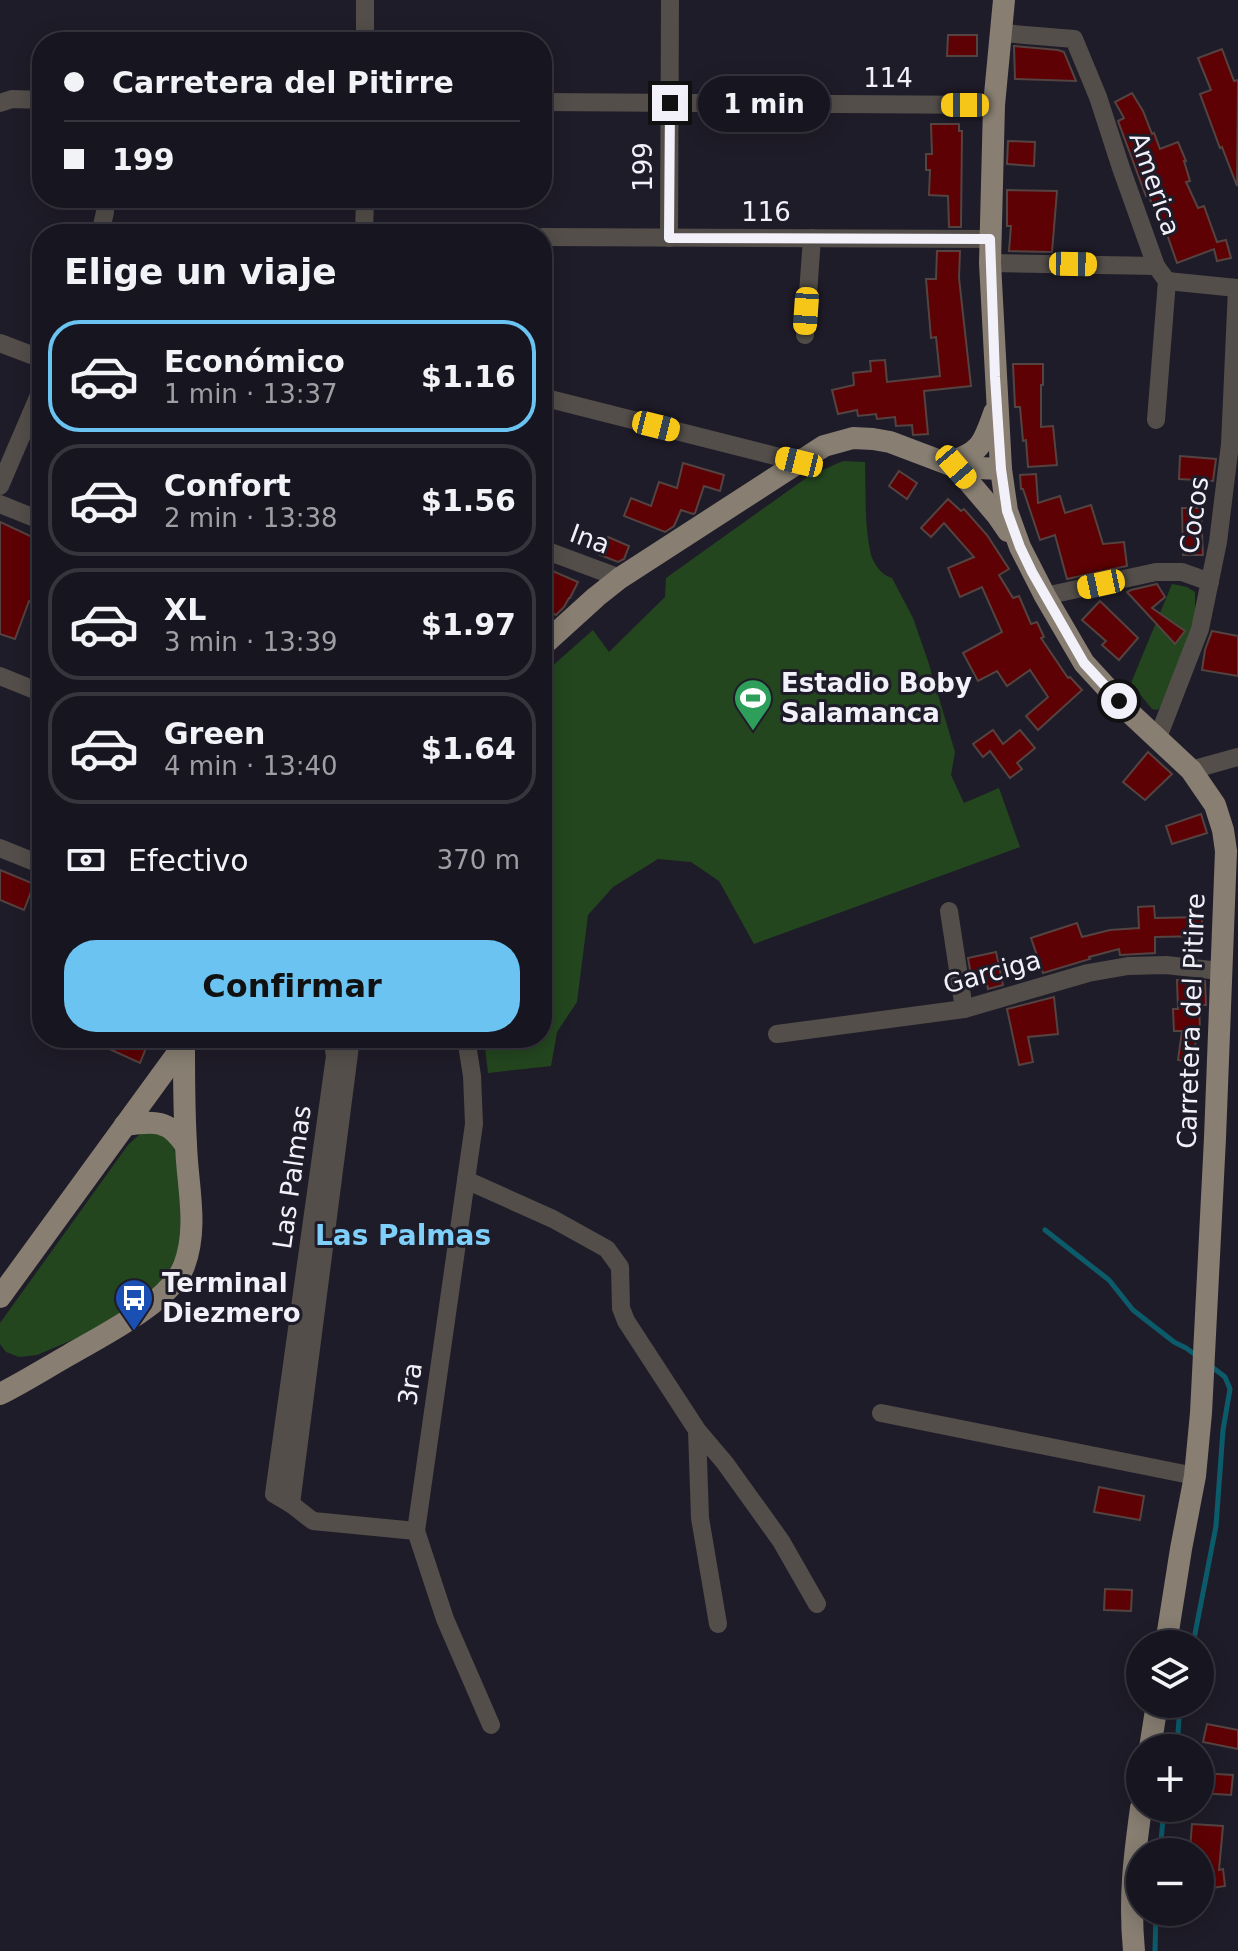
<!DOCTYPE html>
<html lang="es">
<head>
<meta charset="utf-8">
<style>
  body { margin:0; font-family:"DejaVu Sans",sans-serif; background:#24222c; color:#f1f3f6; height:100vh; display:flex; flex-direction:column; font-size:30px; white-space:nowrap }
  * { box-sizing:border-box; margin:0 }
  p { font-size:26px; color:#9e9fa4 }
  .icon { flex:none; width:44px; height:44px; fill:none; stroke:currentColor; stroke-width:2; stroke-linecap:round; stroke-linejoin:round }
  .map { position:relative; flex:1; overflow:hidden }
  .sheet { position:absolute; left:32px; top:224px; width:520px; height:824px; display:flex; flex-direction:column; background:#17151f; border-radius:32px; box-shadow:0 4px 20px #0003,0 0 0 2px #36343d }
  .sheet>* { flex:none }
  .top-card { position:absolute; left:32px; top:32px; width:520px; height:176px; border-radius:32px; box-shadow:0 4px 20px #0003,0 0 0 2px #36343d; display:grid; align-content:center; height:176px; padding:0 32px; background:#17151f }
  .tools { position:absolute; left:1126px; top:1630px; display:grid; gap:16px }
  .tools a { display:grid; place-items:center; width:88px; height:88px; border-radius:50%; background:#17151f; box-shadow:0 4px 20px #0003,0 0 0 2px #36343d; font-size:40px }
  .end { position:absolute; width:36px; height:36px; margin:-18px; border:10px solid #f2f1fa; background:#111; box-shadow:0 0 0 4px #111 }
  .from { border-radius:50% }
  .bubble { position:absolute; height:56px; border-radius:28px; background:#17151f; box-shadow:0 4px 20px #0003,0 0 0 2px #36343d; font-size:26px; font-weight:800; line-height:56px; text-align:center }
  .car { position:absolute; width:24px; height:48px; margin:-24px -12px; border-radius:10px; box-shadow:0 0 6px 2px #0007; background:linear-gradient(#f5c518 24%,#345 0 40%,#f5c518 0 76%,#345 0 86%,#f5c518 0) }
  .top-card b { display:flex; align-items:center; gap:28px; height:76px; font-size:30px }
  .top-card b+b { border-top:2px solid #36343d }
  .top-card i { width:20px; height:20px; background:#f1f3f6 }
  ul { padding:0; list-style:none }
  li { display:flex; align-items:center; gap:24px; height:112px; margin:0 16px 12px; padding:0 16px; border:4px solid #36343d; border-radius:32px }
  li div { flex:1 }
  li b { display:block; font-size:30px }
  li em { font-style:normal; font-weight:800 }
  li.selected { border-color:#6bc3f2 }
  li>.icon { width:72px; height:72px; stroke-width:1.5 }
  h2 { padding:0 32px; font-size:36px; line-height:96px }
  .pay { display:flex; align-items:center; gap:20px; height:88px; padding:0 32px; font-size:30px }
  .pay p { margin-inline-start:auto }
  .cta { display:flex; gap:16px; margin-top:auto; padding:16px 32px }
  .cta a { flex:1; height:92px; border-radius:32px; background:#6bc3f2; color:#111; font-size:32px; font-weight:800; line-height:92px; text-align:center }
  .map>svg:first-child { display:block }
  .green { fill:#23461f }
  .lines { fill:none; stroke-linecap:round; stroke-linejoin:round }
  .stream { stroke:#0c5b6a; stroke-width:5 }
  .building { fill:#5d0104; stroke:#544340; stroke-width:2 }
  .minor { stroke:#534e49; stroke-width:18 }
  .major { stroke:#887e72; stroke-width:22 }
  .route { stroke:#f2f1fa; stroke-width:10 }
  .labels { text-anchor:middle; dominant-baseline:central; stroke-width:6; stroke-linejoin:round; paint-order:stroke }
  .street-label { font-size:26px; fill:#f2f1fa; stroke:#1f1c29 }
  .poi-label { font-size:26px; font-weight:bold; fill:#f2f1fa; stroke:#1f1c29; text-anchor:start }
  .neighbourhood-label { font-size:28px; font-weight:bold; fill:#7fcffb; stroke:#1f1c29 }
</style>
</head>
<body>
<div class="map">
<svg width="1238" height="1951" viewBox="0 0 1238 1951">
  <rect width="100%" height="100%" fill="#1f1c29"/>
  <!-- green -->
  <g class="green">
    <path d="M843,461L865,462C866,492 864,525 871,555C874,564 882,576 892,578L913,618L928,661L955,752L951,775L964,803L999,788L1020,847L754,944L719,881L691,862L658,859L613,887L588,915L577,1002L557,1032L551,1066L488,1073L484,1038H542V675L593,630L609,652L665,597L666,578L809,476Z"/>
    <polygon points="1172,584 1187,587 1195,592 1195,617 1161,707 1157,710 1152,709 1131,683"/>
    <polygon points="157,1131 166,1136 174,1147 180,1174 185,1223 180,1253 162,1282 103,1327 37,1355 19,1357 6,1352 0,1344 0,1323 128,1145 140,1134"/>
  </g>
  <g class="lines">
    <!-- stream -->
    <g class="stream">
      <polyline points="1045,1230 1109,1280 1133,1310 1174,1342 1186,1348 1197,1356"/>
      <polyline points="1193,1644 1216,1526 1223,1430 1230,1389 1225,1377 1212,1367"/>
      <polyline points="1177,1748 1180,1704"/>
      <polyline points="1160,1852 1164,1808"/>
      <polyline points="1155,1951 1156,1912"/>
    </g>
  </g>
  <!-- building -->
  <g class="building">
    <polygon points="948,35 977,35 977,56 947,56"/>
    <polygon points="1014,46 1058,50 1064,52 1076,81 1015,79"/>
    <polygon points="1222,49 1234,81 1238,80 1237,186 1222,147 1220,148 1200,94 1211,90 1198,58"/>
    <polygon points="1132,93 1143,111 1152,134 1154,133 1160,149 1178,142 1186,161 1184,161 1190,181 1186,182 1198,208 1204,206 1217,242 1226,240 1231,258 1217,261 1214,249 1177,263 1162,220 1160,221 1148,195 1146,196 1118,121 1124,118 1115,102"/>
    <polygon points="931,124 959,124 959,131 962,131 961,227 949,227 948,196 929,195 930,170 926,170 926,154 932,154"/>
    <polygon points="1008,141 1035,142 1034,166 1007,164"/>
    <polygon points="1007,190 1057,191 1052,252 1009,251 1011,226 1007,226"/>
    <polygon points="937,251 960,251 959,278 971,386 924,391 928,434 913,435 912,425 896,426 895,417 877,419 876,414 858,416 857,410 838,414 832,390 854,385 853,373 871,371 870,361 885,360 887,382 940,376 936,337 931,338 926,279 936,279"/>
    <polygon points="1013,364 1043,364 1043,385 1041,385 1041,427 1053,426 1057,465 1028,467 1026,440 1023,441 1020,407 1015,407"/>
    <polygon points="1180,456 1216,459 1213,481 1179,479"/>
    <polygon points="683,463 724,475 720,491 704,486 695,513 693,514 681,510 674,526 665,532 624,516 631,498 651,506 659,482 677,488"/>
    <polygon points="899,471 917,483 907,499 889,486"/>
    <polygon points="1036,474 1038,503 1060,496 1065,513 1091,505 1103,544 1124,542 1127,566 1067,579 1055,535 1040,540 1023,489 1021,489 1020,475"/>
    <polygon points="948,499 961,511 964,509 987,535 1009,569 999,575 1013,598 1019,596 1031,624 1037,622 1044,637 1041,638 1068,678 1070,677 1082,690 1038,730 1026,716 1048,697 1030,670 1007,686 997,671 978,681 963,653 1002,632 982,587 960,597 948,568 974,557 944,523 931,537 921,528"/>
    <polygon points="1182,508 1201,508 1203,555 1183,555"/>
    <polygon points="0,522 41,541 37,550 42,552 42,593 38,605 29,601 15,639 0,634"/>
    <polygon points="608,537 629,546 624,559 618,562 600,555"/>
    <polygon points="548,569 578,582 570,598 569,598 564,607 556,615 542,608 542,583"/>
    <polygon points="1157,584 1165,597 1152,608 1185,631 1175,644 1127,592 1131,590"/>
    <polygon points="1100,601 1138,638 1119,660 1102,645 1106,641 1082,620"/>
    <polygon points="1212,631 1238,636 1238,676 1202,670 1205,650"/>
    <polygon points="993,730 1003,744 1020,730 1035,748 1017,763 1022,769 1010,778 990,751 983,757 973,744"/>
    <polygon points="1148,752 1172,774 1145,800 1123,782"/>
    <polygon points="1201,814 1207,833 1172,844 1166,826"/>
    <polygon points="0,870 34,884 24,910 0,900"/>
    <polygon points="1154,906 1155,918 1202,917 1202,936 1155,937 1155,953 1120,955 1119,949 1089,957 1090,959 1043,973 1031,938 1077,923 1082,937 1110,930 1139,928 1138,907"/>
    <polygon points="996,952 1003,985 988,989 986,978 972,981 968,958"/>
    <polygon points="1177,980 1205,981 1206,1005 1199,1005 1200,1030 1197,1030 1193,1062 1178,1060 1182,1031 1174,1031 1173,1009 1178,1009"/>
    <polygon points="1054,997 1058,1034 1028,1037 1033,1062 1019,1065 1007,1009"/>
    <polygon points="85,1038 150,1038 140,1063"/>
    <polygon points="1099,1487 1144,1496 1140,1520 1094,1512"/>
    <polygon points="1105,1589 1132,1590 1131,1611 1104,1610"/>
    <polygon points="1207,1724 1238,1730 1238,1749 1203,1742"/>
    <polygon points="1200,1773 1233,1775 1231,1795 1200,1793"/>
    <polygon points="1192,1824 1223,1826 1219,1870 1223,1869 1225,1886 1200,1890 1200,1852 1198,1852 1198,1849 1190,1848"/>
  </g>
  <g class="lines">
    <!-- minor -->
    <g class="minor">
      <polyline points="1002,33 1074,39 1098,97 1121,168 1156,266 1167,281 1156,420"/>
      <polyline points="365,42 365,0"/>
      <polyline points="542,102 994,105"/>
      <polyline points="0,103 12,99 42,100"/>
      <polyline points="100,234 105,212 105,198"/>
      <polyline points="364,234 365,198"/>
      <polyline points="542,237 990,239"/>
      <polyline points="669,238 670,0"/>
      <polyline points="990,263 1156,266"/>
      <polyline points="805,335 812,238"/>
      <polyline points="0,343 42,359"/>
      <polyline points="542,397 799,462"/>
      <polyline points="0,486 42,388"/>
      <polyline points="0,504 42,521"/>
      <polyline points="542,549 620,578"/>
      <polyline points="1045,596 1156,572 1182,572 1210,582"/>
      <polyline points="0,676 42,693"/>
      <polyline points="1157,740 1200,629 1218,542 1230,444 1237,288 1167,281"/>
      <polyline points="1191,770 1238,757"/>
      <polyline points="0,848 42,865"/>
      <polyline points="949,911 964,1009"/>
      <polyline points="777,1034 964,1009 1088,973 1128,966 1166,965 1220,971"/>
      <polyline points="332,1038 335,1056 274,1494 291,1504 351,1038"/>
      <polyline points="466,1038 472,1076 474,1124 416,1531 445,1619 491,1725"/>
      <polyline points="466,1180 553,1219 607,1249 620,1267 621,1308 626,1321 697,1430 725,1463 781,1541 817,1604"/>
      <polyline points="881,1413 1195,1476"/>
      <polyline points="697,1430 700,1518 718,1624"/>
      <polyline points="291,1504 313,1521 416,1531"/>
    </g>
    <!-- major -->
    <g class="major">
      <polyline points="1004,0 994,105 990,263 1001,469 1007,511 1020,547 1045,596 1084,663 1130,713 1191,770 1215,805 1223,830 1226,851 1215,1138 1201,1413 1195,1476 1181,1549 1166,1644"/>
      <path d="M947,463C980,453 983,445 994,413"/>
      <polyline points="956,467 997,515 1008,531"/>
      <polyline points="542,646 596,597 620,578 824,446 853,438 873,439 890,442 956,467 1001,469"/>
      <path d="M125,1125C154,1121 169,1119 186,1146"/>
      <polyline points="0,1297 185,1043"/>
      <path d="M0,1394C24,1382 46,1368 69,1355C103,1335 169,1303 184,1266C199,1226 187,1185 186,1144C184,1111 184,1079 184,1046"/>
      <polyline points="1150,1748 1157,1704"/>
      <path d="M1134,1951C1129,1899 1134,1859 1141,1808"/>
    </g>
  </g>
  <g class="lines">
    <!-- route -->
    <polyline class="route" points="670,103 669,238 990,239 995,377 1001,469 1007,511 1020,547 1032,572 1084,663 1119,701"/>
  </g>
  <!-- icons -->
  <defs>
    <g id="stadium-pin" transform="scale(2)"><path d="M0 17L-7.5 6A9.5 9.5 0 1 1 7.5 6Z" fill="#2e9e5b" stroke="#1f1c29"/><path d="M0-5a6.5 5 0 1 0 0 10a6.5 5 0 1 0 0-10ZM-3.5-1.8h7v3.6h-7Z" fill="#fff"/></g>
    <g id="bus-pin" transform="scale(2)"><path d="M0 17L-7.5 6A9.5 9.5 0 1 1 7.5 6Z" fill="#1a4fb4" stroke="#1f1c29"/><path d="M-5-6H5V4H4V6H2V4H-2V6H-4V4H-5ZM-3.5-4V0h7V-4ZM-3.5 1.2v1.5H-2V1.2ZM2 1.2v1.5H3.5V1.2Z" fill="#fff"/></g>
  </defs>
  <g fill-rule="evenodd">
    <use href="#stadium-pin" x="753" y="698"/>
    <use href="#bus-pin" x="134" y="1298"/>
  </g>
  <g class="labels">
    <!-- street labels -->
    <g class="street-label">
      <text x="888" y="78">114</text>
      <text transform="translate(643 167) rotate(-90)">199</text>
      <text transform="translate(1155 184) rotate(71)">America</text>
      <text x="766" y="212">116</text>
      <text transform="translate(1194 515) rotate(-82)">Cocos</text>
      <text transform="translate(590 539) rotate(20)">Ina</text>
      <text transform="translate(992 972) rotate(-15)">Garciga</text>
      <text transform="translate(1191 1021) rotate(-88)">Carretera del Pitirre</text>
      <text transform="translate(292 1177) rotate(-82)">Las Palmas</text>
      <text transform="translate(410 1384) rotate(-82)">3ra</text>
    </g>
    <!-- poi labels -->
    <g class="poi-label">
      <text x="781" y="683">Estadio Boby<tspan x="781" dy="30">Salamanca</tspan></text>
      <text x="162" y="1283">Terminal<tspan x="162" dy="30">Diezmero</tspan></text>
    </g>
    <!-- neighbourhood labels -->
    <g class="neighbourhood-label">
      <text x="403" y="1235">Las Palmas</text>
    </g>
  </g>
</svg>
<div class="tools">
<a><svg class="icon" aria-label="layers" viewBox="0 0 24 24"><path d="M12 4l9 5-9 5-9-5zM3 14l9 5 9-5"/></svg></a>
<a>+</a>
<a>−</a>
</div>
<i class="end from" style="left:1119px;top:701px"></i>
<i class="end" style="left:670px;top:103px"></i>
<div class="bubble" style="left:698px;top:76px;width:132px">1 min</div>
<i class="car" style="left:965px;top:105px;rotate:270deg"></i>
<i class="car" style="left:1073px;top:264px;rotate:91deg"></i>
<i class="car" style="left:806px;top:311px;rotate:184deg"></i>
<i class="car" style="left:656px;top:426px;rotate:104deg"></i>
<i class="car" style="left:799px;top:462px;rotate:284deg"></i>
<i class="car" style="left:956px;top:467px;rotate:139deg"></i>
<i class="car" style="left:1101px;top:584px;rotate:258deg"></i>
<div class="top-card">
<b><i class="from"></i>Carretera del Pitirre</b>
<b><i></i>199</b>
</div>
<section class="sheet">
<h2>Elige un viaje</h2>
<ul>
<li class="selected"><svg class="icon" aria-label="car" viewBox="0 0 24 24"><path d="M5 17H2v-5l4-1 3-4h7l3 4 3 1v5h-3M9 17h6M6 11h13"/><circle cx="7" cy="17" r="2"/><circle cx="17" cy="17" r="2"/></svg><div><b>Económico</b><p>1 min · 13:37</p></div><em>$1.16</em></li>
<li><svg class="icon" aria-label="car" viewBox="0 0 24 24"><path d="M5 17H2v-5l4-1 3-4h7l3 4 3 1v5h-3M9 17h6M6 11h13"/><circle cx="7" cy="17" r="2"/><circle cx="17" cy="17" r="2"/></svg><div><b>Confort</b><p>2 min · 13:38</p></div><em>$1.56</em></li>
<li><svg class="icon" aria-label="car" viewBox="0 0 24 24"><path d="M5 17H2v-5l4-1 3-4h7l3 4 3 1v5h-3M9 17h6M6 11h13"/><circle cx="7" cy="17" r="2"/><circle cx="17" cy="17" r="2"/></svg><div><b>XL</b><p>3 min · 13:39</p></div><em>$1.97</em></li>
<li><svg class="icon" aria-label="car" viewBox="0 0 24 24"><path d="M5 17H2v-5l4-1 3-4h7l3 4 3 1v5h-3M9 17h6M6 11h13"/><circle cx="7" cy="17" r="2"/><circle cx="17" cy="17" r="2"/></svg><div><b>Green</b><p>4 min · 13:40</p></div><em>$1.64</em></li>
</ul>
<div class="pay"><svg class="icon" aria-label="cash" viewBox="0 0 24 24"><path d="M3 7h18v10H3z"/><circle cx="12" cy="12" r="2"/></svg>Efectivo<p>370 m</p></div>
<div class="cta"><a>Confirmar</a></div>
</section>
</div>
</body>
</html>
